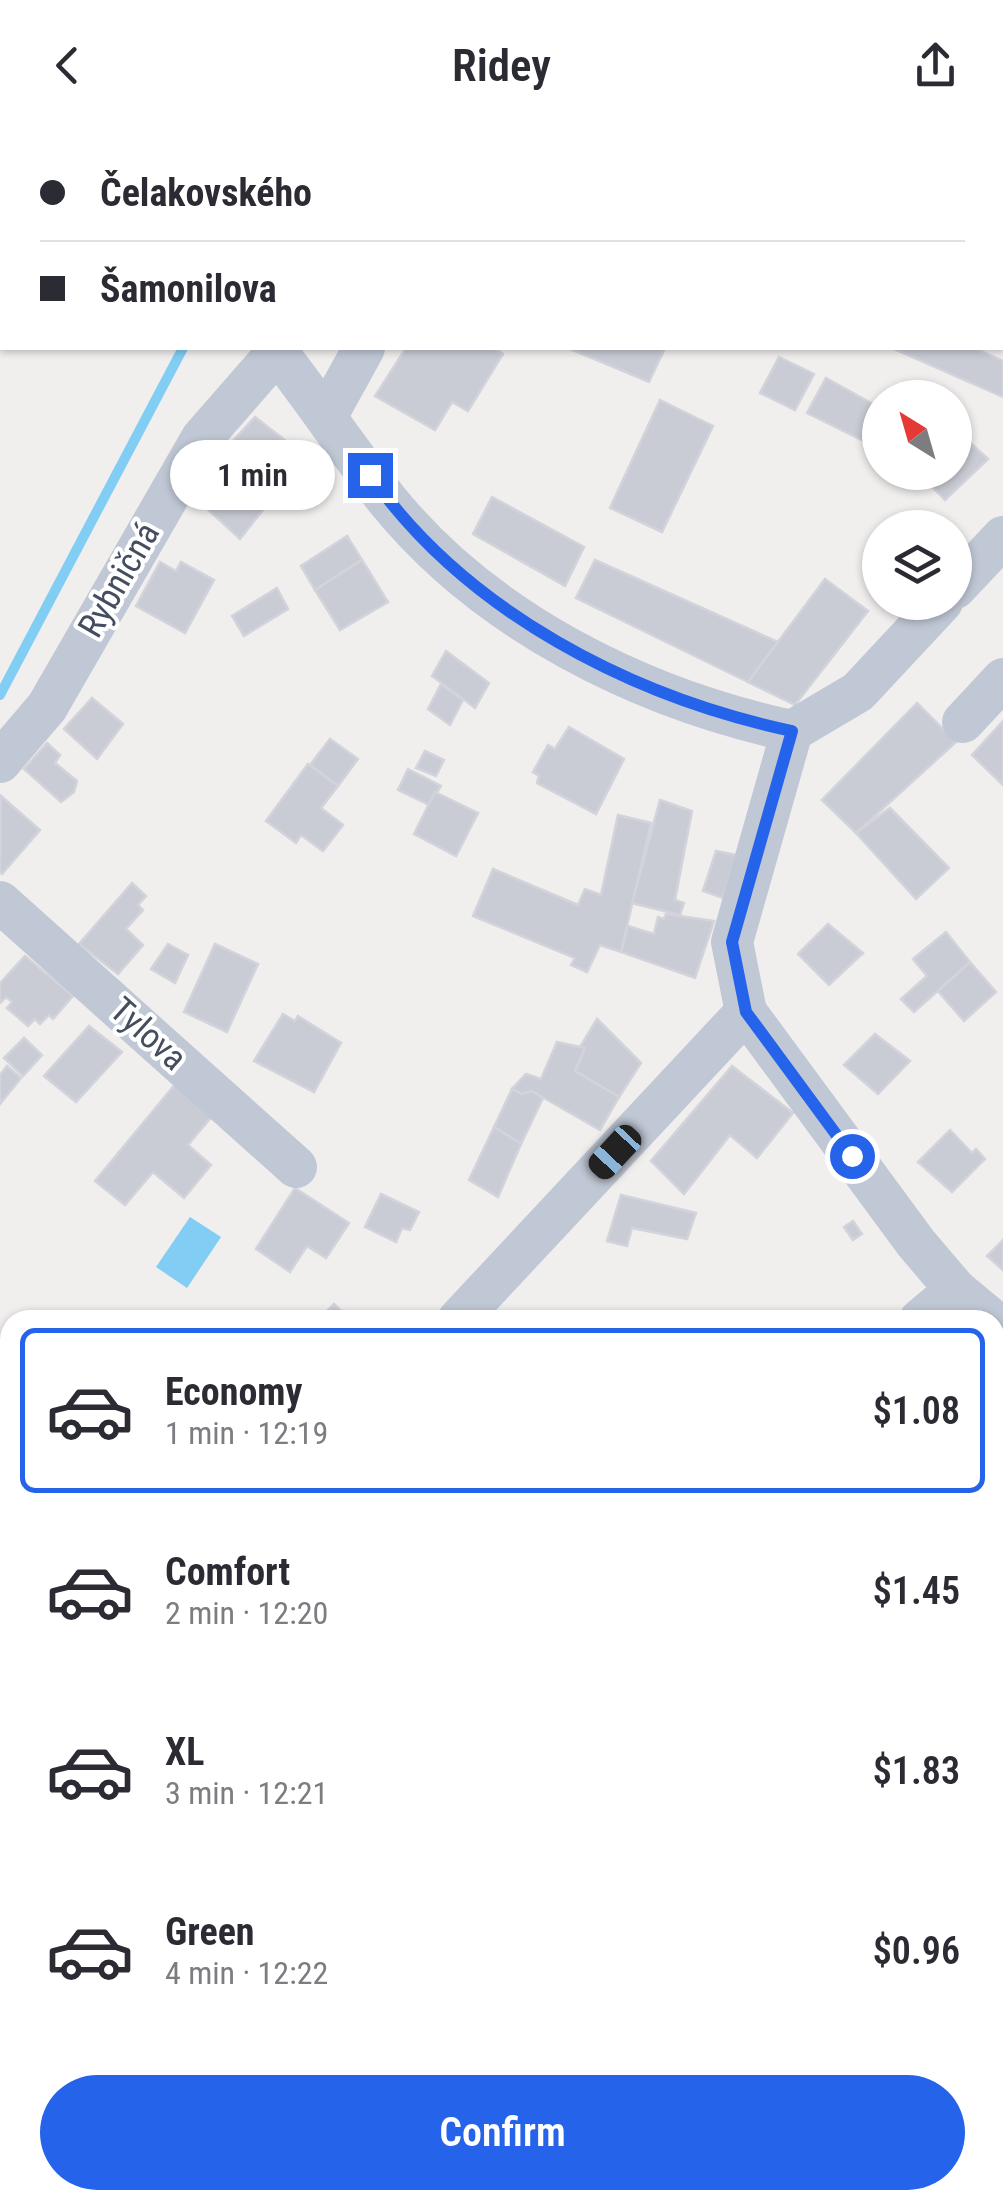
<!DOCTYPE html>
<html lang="en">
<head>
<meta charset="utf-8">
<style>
  body { margin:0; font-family:"Roboto Condensed",sans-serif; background:#f7f7f7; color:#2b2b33; height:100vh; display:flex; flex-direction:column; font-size:38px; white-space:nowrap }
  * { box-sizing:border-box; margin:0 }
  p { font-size:32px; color:#7c7c81 }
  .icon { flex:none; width:55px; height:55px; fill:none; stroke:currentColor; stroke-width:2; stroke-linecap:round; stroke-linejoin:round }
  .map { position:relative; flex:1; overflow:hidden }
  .panel { position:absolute; left:0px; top:1180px; width:1005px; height:900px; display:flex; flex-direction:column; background:#fff; border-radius:30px 30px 0 0; box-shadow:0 2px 8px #0004 }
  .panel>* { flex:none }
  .top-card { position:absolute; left:0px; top:0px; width:1005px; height:220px; box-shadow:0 2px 8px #0004; display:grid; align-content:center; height:220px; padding:0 40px; background:#fff }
  .needle { width:65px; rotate:323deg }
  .buttons { position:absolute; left:862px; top:250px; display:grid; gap:20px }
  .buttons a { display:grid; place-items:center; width:110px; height:110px; border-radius:50%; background:#fff; box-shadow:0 2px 8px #0004; font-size:50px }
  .end { position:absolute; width:45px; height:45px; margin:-22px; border:12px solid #2563eb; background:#fff; box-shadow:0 0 0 5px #fff }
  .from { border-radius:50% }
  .bubble { position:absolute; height:70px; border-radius:35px; background:#fff; box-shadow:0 2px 8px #0004; font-size:32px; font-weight:600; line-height:70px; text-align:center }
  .car { position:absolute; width:30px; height:60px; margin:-30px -15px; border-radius:12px; box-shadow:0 0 8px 2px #0007; background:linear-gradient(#222 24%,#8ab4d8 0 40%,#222 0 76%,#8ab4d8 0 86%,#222 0) }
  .top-card b { display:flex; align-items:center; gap:35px; height:95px; font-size:38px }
  .top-card b+b { border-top:2px solid #e1e1e2 }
  .top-card i { width:25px; height:25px; background:#2b2b33 }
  ul { padding:18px 0 0; list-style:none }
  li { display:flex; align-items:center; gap:30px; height:165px; margin:0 20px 15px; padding:0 20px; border:5px solid transparent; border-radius:15px }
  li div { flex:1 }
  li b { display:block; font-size:38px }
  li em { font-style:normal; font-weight:600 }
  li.selected { border-color:#2563eb }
  li>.icon { width:90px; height:90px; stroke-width:1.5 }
  .cta { display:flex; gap:20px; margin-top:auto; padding:20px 40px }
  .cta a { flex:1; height:115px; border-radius:60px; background:#2563eb; color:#fff; font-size:40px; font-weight:600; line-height:115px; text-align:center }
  header { display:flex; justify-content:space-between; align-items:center; height:130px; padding:0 40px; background:#fff; font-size:45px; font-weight:600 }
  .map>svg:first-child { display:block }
  .water { fill:#81cdf4 }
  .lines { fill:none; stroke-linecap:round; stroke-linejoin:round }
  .stream { stroke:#81cdf4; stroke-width:10 }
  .building { fill:#caccd5; stroke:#d2d3db; stroke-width:2.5 }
  .path { stroke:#6dd4af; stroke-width:6; stroke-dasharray:8 5; stroke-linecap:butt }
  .minor { stroke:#c0c8d5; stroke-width:42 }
  .route { stroke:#2563eb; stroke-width:12 }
  .labels { text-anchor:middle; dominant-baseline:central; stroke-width:8; stroke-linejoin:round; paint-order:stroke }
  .street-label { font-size:35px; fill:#454e5e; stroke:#fff }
</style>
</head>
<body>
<header><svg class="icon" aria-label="back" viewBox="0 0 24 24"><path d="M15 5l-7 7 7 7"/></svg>Ridey<svg class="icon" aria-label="share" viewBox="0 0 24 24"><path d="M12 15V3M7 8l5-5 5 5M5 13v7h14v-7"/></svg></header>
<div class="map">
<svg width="1003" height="2080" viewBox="0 0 1003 2080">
  <rect width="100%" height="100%" fill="#f1eeee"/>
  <!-- water -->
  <polygon class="water" points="190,1087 221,1107 187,1158 156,1137"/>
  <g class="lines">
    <!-- stream -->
    <polyline class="stream" points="0,565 183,218"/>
  </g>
  <!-- building -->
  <g class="building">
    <polygon points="538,0 611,0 537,2"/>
    <polygon points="905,0 991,0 904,2"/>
    <polygon points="406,218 493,218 503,224 468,281 452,272 435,300 375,266"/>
    <polygon points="568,218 665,218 649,252"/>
    <polygon points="892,218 974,218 1003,231 1003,267"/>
    <polygon points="779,227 814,244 795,280 760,263"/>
    <polygon points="826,248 880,278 880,319 807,283"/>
    <polygon points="660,270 713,296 662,402 610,378"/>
    <polygon points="255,287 300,322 275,348 231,313"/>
    <polygon points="955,299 988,329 945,370 918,342 955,342"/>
    <polygon points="215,331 254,364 250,370 263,380 240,409 188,361"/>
    <polygon points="492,367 584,417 565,456 473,404"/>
    <polygon points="347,406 362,430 315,460 301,436"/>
    <polygon points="362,430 388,472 340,500 315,460"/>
    <polygon points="595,430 778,512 748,552 576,468"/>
    <polygon points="160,432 176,441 181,432 214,450 185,503 136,476"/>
    <polygon points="825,449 868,481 795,575 748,552"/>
    <polygon points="277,458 288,479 244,506 232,486"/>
    <polygon points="446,521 489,553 475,578 432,546"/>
    <polygon points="441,554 463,570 450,595 428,579"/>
    <polygon points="92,568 123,594 97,629 64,599"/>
    <polygon points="917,573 956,612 856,703 822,670"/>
    <polygon points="1003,591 1003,655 972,625"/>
    <polygon points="569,597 624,629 596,684 537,653 539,646 533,642 548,615 555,619"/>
    <polygon points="330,609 358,629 338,656 310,635"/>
    <polygon points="47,613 60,625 55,633 77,651 74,662 61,672 24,639"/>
    <polygon points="425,621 444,630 436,646 416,638"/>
    <polygon points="308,634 338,656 321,678 343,695 323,721 301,705 296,713 266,691"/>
    <polygon points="408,639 441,656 429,675 398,660"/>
    <polygon points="435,662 478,683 456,726 414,704"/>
    <polygon points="1,666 40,700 2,744 0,742"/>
    <polygon points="660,670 692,681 675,770 684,773 680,785 632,773"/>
    <polygon points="890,678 949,738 916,769 856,703"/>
    <polygon points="618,685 651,693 621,822 600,815 587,842 571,835 575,828 473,786 493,739 578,775 585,759 601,765"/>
    <polygon points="716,721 736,725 723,768 703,761"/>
    <polygon points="132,753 146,766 138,775 143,780 126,799 143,815 118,844 79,814"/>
    <polygon points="666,784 714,791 695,848 621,822 628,796 654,804 658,787 664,789"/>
    <polygon points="828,794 863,823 829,855 798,824"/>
    <polygon points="946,802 970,832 914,882 901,869 927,846 913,829"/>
    <polygon points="168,814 188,825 175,853 151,839"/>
    <polygon points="215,814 258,834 227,902 184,882"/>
    <polygon points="25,826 73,866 53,889 49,885 40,894 35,889 28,896 7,878 12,872 6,867 0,873 0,853"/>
    <polygon points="970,832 996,862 964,891 938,861"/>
    <polygon points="283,884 295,891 298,886 341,913 314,962 254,931"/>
    <polygon points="597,889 641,933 619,967 575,941 585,918 580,917"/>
    <polygon points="89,896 122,922 76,972 44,946"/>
    <polygon points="875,904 910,931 878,964 844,935"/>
    <polygon points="24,908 42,925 23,946 4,928"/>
    <polygon points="557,912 585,918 575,941 619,967 600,1000 532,961 522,964 512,959 526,944 541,949"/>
    <polygon points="7,936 21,948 0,974 0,945"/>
    <polygon points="732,936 793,983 757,1028 730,1005 684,1064 651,1031"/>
    <polygon points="177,952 214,984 188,1015 211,1035 184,1068 153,1042 125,1075 95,1051"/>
    <polygon points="512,959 522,964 532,961 543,968 521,1014 494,997"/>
    <polygon points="494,997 521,1014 498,1067 469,1050"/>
    <polygon points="950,1000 972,1023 976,1019 985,1029 952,1062 918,1032"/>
    <polygon points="295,1058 349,1093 326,1128 307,1116 290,1142 256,1119"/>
    <polygon points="381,1064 419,1082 410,1100 402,1098 396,1112 365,1097"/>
    <polygon points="621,1065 696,1083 687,1109 632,1098 627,1116 607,1111"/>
    <polygon points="853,1091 862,1104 853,1110 844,1097"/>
    <polygon points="1003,1110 1003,1140 987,1126"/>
    <polygon points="334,1174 350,1190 318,1190"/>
    <polygon points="1002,1331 1003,1332 1003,1375 995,1369 995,1339"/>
    <polygon points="995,1455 1003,1459 1003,1474 995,1481"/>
    <polygon points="0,1538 10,1550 10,1588 0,1576"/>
    <polygon points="0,1999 10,2002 10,2051 0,2071"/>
    <polygon points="247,2070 264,2070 287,2080 243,2080"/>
    <polygon points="373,2070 426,2070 421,2080 394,2080"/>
    <polygon points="485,2070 596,2070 598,2074 595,2080 502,2080"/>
  </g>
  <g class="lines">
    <!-- path -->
    <g class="path">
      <polyline points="174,0 177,2"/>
      <polyline points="158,2 160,0"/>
      <polyline points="444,2 446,0"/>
    </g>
    <!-- minor -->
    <g class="minor">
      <polyline points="46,0 49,2"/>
      <polyline points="490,2 491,0"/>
      <path d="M274,218C313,267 348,321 388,371C486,492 642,569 792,601"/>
      <polyline points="327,285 364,218"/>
      <polyline points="955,458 1003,407"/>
      <polyline points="963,592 1003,549"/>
      <polyline points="792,601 732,812 746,882 916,1113 956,1160 992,1190"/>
      <polyline points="792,601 858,562 942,472"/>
      <polyline points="0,632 47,577 202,308 277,222"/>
      <polyline points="0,772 296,1037"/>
      <polyline points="458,1190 746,882"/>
      <polyline points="920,1190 956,1160"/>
      <polyline points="995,1270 1003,1251"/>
      <polyline points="0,1670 10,1662"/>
      <polyline points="0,1858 10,1836"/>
      <polyline points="707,2070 724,2080"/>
      <polyline points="640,2080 644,2070"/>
    </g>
  </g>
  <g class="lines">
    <!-- route -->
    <path class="route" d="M370,345C466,482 632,567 792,601L732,812L746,882L852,1026"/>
  </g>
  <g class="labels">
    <!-- street labels -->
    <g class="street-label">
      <text transform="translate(119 450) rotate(-60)">Rybničná</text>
      <text transform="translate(148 904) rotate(42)">Tylova</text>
    </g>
  </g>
</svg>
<div class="buttons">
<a><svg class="needle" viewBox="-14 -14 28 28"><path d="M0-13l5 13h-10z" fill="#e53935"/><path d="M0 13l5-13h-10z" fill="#7c7c81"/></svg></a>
<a><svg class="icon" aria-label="layers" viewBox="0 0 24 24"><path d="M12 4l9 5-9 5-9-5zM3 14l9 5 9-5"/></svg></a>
</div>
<i class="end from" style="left:852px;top:1026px"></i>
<i class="end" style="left:370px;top:345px"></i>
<div class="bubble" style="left:170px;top:310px;width:165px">1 min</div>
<i class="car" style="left:615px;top:1022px;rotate:223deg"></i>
<div class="top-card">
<b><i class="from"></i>Čelakovského</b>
<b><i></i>Šamonilova</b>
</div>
<section class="panel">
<ul>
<li class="selected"><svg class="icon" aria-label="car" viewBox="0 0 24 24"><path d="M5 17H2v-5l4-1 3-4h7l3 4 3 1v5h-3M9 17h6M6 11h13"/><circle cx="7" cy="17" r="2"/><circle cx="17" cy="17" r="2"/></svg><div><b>Economy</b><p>1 min · 12:19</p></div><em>$1.08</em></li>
<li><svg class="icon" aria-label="car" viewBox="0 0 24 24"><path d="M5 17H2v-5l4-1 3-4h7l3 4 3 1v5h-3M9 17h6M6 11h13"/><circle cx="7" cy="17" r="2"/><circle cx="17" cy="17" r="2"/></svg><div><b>Comfort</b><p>2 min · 12:20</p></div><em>$1.45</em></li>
<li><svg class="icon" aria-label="car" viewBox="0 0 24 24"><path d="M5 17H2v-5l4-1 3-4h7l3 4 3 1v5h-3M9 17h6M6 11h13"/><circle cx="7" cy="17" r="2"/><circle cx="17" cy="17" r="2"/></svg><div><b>XL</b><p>3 min · 12:21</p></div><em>$1.83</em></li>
<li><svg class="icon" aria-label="car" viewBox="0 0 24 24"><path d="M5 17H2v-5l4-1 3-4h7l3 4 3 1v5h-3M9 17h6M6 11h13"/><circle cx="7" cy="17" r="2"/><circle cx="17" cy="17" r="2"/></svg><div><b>Green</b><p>4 min · 12:22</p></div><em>$0.96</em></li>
</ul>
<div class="cta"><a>Confirm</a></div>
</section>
</div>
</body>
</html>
